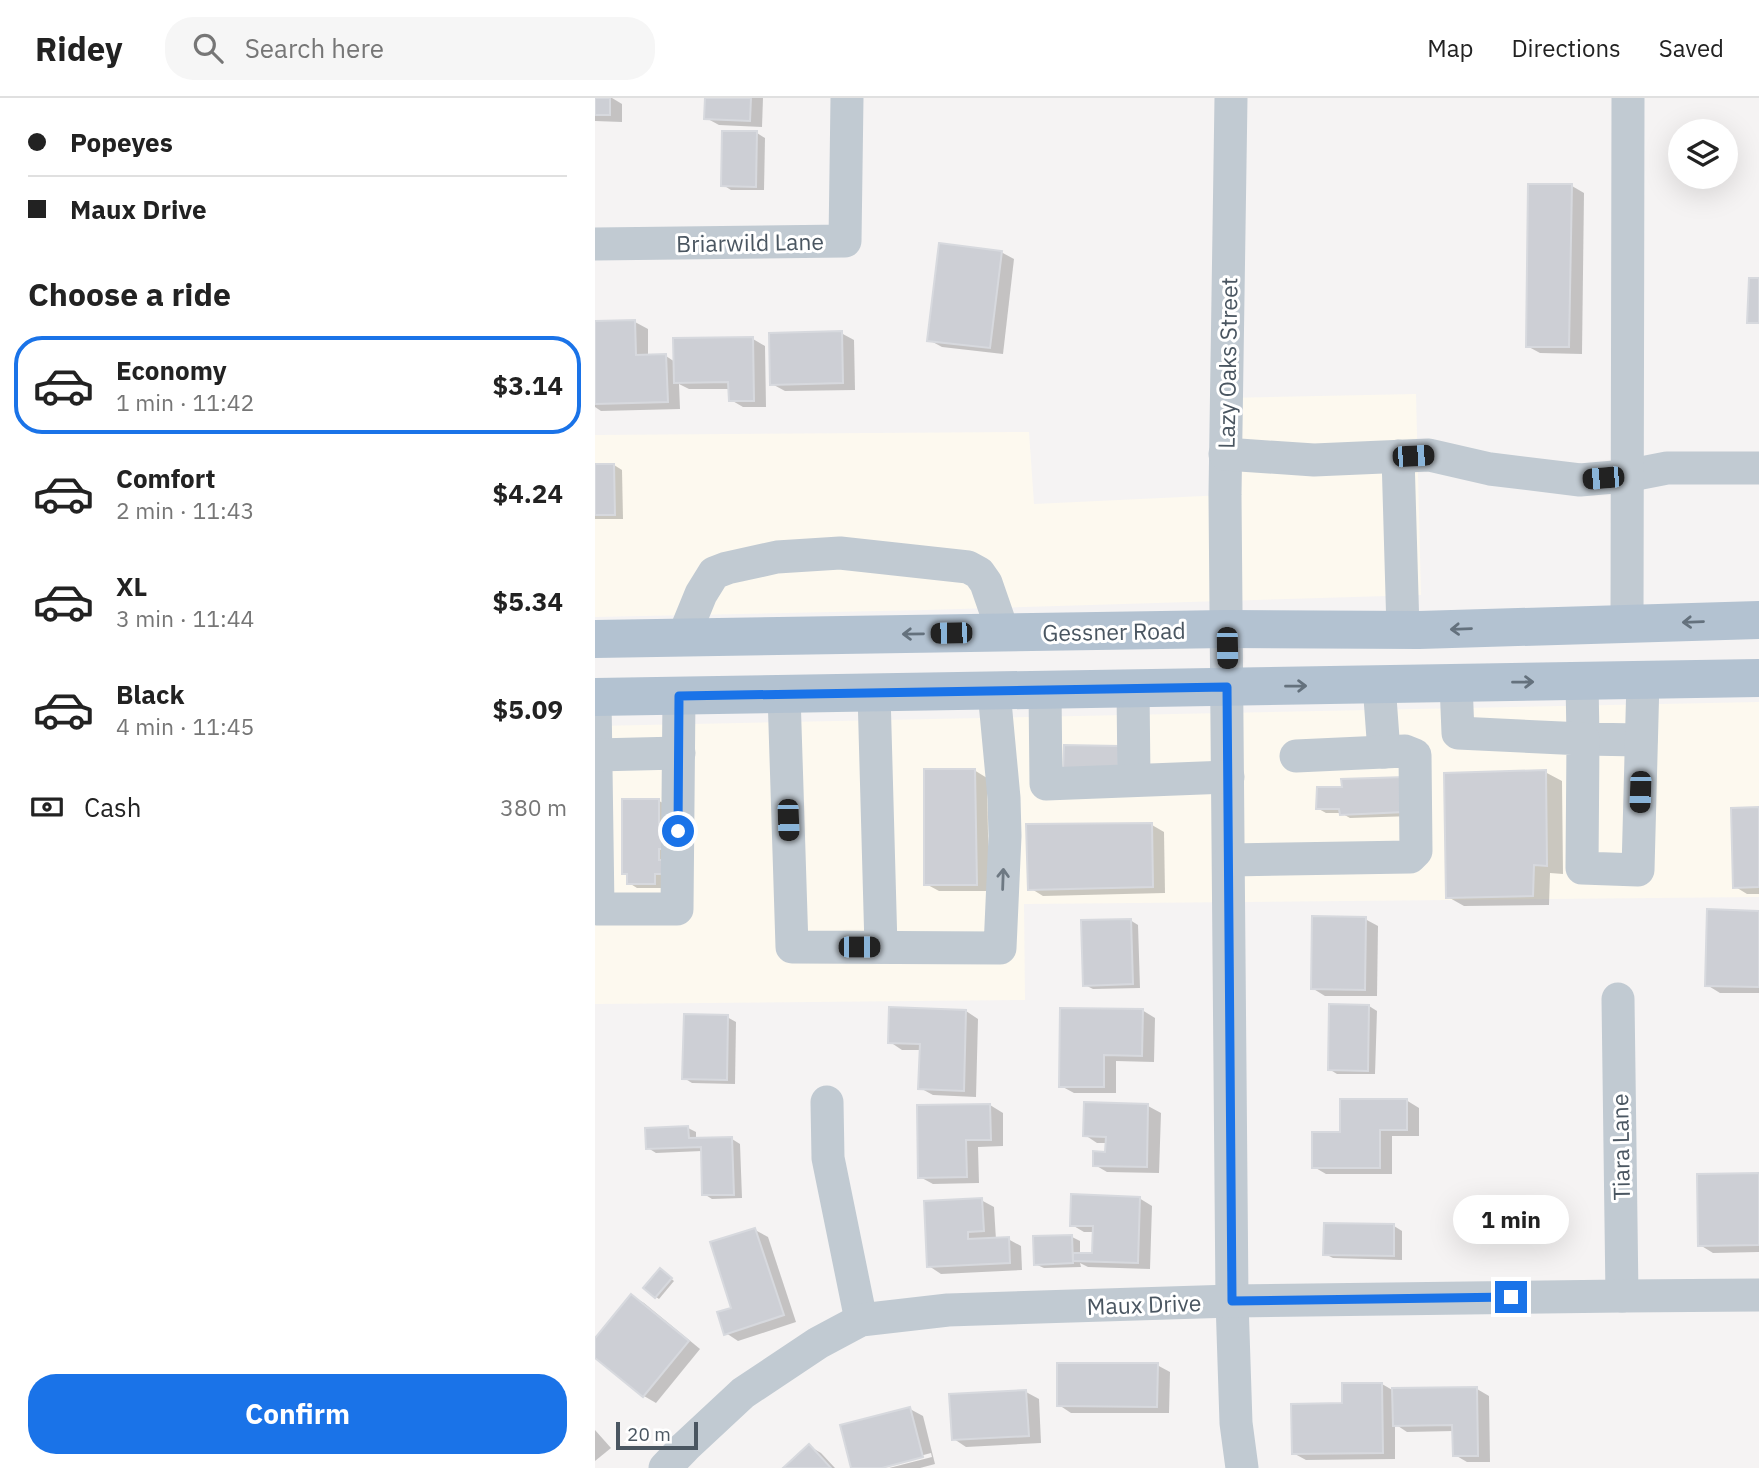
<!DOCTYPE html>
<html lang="en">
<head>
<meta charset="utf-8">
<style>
  body { margin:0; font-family:"IBM Plex Sans",sans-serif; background:#f6f6f6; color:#222; height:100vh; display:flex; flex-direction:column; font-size:26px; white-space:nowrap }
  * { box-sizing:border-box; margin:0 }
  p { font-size:23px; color:#767676 }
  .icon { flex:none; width:38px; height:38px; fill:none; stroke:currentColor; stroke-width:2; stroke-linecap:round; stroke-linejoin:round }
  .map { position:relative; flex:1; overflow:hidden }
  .panel { display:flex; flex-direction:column; background:#fff; width:595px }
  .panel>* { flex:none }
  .top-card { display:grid; align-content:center; height:154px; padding:0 28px; background:#fff }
  .tools { position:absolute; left:1073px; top:21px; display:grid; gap:14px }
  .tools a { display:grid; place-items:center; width:70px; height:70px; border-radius:50%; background:#fff; box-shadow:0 7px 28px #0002; font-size:35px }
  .scale { position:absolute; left:21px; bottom:18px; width:82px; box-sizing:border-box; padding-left:7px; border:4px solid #4a5661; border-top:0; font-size:19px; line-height:24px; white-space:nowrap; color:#4a5661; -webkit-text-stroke:5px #fff; paint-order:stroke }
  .end { position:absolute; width:32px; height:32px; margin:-16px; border:9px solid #1a73e8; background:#fff; box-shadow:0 0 0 4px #fff }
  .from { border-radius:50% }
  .bubble { position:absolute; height:49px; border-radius:24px; background:#fff; box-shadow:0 7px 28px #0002; font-size:23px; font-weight:700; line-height:49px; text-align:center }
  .car { position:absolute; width:21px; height:42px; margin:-21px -10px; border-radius:9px; box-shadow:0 0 5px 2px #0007; background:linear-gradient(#222 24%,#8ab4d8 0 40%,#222 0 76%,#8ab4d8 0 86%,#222 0) }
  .top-card b { display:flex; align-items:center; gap:24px; height:66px; font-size:26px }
  .top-card b+b { border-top:2px solid #e0e0e0 }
  .top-card i { width:18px; height:18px; background:#222 }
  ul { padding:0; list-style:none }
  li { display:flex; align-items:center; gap:21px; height:98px; margin:0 14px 10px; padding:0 14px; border:4px solid transparent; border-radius:28px }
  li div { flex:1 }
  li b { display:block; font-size:26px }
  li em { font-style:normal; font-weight:700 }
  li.selected { border-color:#1a73e8 }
  li>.icon { width:63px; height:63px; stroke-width:1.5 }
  h2 { padding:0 28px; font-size:32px; line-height:84px }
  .pay { display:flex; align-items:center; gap:18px; height:77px; padding:0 28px; font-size:26px }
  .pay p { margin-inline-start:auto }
  .cta { display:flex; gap:14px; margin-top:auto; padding:14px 28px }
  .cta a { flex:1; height:80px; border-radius:28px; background:#1a73e8; color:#fff; font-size:28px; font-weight:700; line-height:80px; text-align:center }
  header { display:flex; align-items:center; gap:42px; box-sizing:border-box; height:98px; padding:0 35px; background:#fff; border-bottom:2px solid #e0e0e0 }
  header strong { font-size:33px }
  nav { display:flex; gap:38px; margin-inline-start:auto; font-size:24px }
  .search { width:490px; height:63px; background:#f6f6f6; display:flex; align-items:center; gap:18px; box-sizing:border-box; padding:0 24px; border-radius:28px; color:#767676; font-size:26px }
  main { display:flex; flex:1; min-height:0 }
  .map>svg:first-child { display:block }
  .commercial { fill:#fdf9ef }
  .shadow { fill:#0003 }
  .building { fill:#cdcfd5; stroke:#d7d9de; stroke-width:2 }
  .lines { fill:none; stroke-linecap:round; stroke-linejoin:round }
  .minor { stroke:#c1cad2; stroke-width:33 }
  .major { stroke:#b3c2d1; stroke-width:38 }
  .oneway { stroke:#64717d }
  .oneway2 { stroke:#6e7983 }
  .route { stroke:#1a73e8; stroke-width:9 }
  .labels { text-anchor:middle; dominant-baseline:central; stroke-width:6; stroke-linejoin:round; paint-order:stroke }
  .street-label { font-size:23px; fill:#4a5661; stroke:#fff }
</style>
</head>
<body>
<header>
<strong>Ridey</strong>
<div class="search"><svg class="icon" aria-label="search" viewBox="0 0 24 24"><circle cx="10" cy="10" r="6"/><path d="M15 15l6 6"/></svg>Search here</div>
<nav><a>Map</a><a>Directions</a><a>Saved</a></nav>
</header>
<main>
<section class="panel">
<div class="top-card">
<b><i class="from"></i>Popeyes</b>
<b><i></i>Maux Drive</b>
</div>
<h2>Choose a ride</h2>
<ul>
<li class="selected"><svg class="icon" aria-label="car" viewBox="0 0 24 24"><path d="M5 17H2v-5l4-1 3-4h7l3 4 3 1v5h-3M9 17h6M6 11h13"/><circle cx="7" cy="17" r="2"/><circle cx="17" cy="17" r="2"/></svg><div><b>Economy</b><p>1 min · 11:42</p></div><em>$3.14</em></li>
<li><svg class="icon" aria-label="car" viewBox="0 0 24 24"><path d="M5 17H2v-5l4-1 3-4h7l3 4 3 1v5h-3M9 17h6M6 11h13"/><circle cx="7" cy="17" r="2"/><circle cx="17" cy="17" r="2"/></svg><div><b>Comfort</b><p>2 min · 11:43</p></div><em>$4.24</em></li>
<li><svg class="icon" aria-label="car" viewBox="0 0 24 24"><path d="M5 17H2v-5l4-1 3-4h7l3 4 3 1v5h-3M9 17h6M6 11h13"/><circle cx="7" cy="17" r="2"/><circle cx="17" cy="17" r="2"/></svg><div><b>XL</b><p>3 min · 11:44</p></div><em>$5.34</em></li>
<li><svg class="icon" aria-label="car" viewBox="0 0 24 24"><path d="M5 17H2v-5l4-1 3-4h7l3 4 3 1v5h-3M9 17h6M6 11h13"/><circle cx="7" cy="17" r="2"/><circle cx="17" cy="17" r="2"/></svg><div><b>Black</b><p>4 min · 11:45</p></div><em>$5.09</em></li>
</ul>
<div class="pay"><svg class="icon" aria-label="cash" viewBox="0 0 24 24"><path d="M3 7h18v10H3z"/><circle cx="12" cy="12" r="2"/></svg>Cash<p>380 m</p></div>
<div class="cta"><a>Confirm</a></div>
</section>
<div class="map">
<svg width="1164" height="1370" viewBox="0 0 1164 1370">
  <rect width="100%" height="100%" fill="#f5f3f3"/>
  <!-- commercial -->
  <g class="commercial">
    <polygon points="821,296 826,497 331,512 0,519 0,337 434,334 439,406 630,397 631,300"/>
    <polygon points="1164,604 1164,799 429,806 430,902 0,906 0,628"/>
  </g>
  <!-- shadow -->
  <g class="shadow">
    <polygon points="0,0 17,0 27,6 27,24 0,23"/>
    <polygon points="112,0 168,0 167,29 124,27 111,20"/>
    <polygon points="162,35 170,40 169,92 136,92 128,87"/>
    <polygon points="977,88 989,95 987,256 945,255 932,248"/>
    <polygon points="406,154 419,161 408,256 347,249 334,242"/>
    <polygon points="40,224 53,231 53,258 71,258 80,264 158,241 170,248 171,309 148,309 136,302 135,291 94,291 84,286 85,311 6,313 0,309 0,259"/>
    <polygon points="246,235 259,242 260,292 190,293 177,286"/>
    <polygon points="19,367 27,372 28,421 0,421 0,368"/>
    <polygon points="379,672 392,680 394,793 344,793 331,786"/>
    <polygon points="950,674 967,683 968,776 955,775 954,807 869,808 853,799"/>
    <polygon points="723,691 818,718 755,720 746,715 731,715 722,710"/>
    <polygon points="64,703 72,707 68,790 42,790 34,785 34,778 29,775"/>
    <polygon points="1164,711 1164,796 1152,796 1139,788"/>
    <polygon points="557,727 569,734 570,795 448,798 435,790"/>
    <polygon points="1164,814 1164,895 1125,895 1112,887"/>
    <polygon points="770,821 783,828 782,898 730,898 717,890"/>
    <polygon points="535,822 543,827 545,890 498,891 490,887"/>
    <polygon points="774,908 782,913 780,976 742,976 734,971"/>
    <polygon points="547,912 560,920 559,964 521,963 521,995 479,995 466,988"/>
    <polygon points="371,913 383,921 381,999 338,997 325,990 326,952 307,952 295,944"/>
    <polygon points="132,919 141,924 140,986 97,985 89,980"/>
    <polygon points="811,1002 824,1010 824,1038 797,1038 797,1076 731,1076 719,1069 747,1035"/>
    <polygon points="490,1006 553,1008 566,1015 564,1075 512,1074 500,1067 512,1056 512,1045 502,1045 490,1037"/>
    <polygon points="395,1007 408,1015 408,1048 383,1049 384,1085 338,1086 325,1079"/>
    <polygon points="93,1030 101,1034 101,1042 137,1041 145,1046 147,1100 117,1101 109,1096 107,1053 61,1055 53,1050"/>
    <polygon points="1164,1078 1164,1154 1118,1155 1105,1147"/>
    <polygon points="544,1100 557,1108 555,1171 493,1169 485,1165 486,1169 449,1170 440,1166 477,1139 485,1143 485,1157 499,1157 500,1134 489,1134 477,1127"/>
    <polygon points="386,1102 399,1109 401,1142 413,1141 426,1148 427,1172 346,1176 334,1168"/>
    <polygon points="799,1128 807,1133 807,1162 738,1160 730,1156"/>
    <polygon points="160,1132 173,1139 201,1224 143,1243 131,1235"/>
    <polygon points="68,1174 79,1183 64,1201 61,1199"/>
    <polygon points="37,1198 49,1205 105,1251 61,1305 49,1298 0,1258 0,1243"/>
    <polygon points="562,1267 575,1274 574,1315 476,1315 464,1307"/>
    <polygon points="787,1286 799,1293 882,1291 894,1298 895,1364 872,1364 860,1357 859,1333 812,1334 800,1326 800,1361 711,1362 698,1355 749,1307"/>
    <polygon points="431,1294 444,1301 446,1345 371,1349 359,1341"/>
    <polygon points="315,1311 328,1318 340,1366 325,1370 294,1370 337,1359 336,1355 280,1370 258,1370"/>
    <polygon points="0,1332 16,1350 0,1363"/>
    <polygon points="214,1348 226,1355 240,1370 191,1370"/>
  </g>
  <!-- building -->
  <g class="building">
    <rect x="0" y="0" width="15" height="17"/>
    <polygon points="110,0 156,0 155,23 109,21"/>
    <polygon points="127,33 162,33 161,89 126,88"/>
    <polygon points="933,86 977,86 974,249 931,249"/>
    <polygon points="344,145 407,153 395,250 332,243"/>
    <polygon points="1154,180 1164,180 1164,225 1152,225"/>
    <polygon points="40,222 41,257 71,256 73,304 0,306 0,223"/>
    <polygon points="247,233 248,285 175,287 174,235"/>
    <polygon points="158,239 159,303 134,303 133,284 79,285 78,240"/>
    <polygon points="0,366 19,366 20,417 0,417"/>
    <polygon points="469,647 524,648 523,673 468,673"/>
    <polygon points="329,671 380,671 382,787 329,787"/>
    <polygon points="951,672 952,768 939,767 938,798 851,800 849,675"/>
    <polygon points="810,679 810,714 745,717 744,711 721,711 722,689 747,689 746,681"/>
    <polygon points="27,701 64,701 64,731 70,731 70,751 64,751 64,762 68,762 68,776 60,776 60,786 32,786 32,776 27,776"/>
    <polygon points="1164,709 1164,789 1138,790 1136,710"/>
    <polygon points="557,725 558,789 433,792 431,726"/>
    <polygon points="1112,811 1164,813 1164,889 1110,888"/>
    <polygon points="717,818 771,819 770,892 716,891"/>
    <polygon points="536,821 538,886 488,888 486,822"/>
    <polygon points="734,906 774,907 773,973 733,972"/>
    <polygon points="294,909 371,912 369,993 323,991 325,946 293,945"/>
    <polygon points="465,910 548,911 547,958 509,957 509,989 464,989"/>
    <polygon points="89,916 133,917 132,982 87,981"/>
    <polygon points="745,1001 812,1001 812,1032 785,1032 785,1070 717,1070 717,1034 745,1034"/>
    <polygon points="489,1004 553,1006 552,1069 498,1068 498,1053 510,1054 511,1039 488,1038"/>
    <polygon points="395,1006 396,1042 371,1042 372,1079 323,1080 322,1007"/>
    <polygon points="93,1028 94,1040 137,1039 139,1097 107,1097 106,1049 51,1051 50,1030"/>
    <polygon points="1164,1075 1164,1147 1103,1148 1102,1076"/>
    <polygon points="476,1096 545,1099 543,1165 478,1163 478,1155 497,1155 498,1128 475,1128"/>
    <polygon points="387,1100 389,1133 373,1134 373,1141 414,1139 415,1165 332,1169 329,1103"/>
    <polygon points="729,1125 799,1126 799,1158 728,1157"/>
    <polygon points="160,1130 189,1217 129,1237 122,1214 136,1210 115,1144"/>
    <polygon points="477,1137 478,1165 439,1167 438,1138"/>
    <polygon points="65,1170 77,1180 60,1200 48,1190"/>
    <polygon points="36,1196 94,1243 48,1299 0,1260 0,1240"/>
    <polygon points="462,1265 563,1265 562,1309 462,1308"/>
    <polygon points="747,1285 787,1285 788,1355 697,1356 696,1306 747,1305"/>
    <polygon points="882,1289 883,1358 858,1358 857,1327 798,1328 797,1290"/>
    <polygon points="431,1292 434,1338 357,1342 354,1296"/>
    <polygon points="315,1309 328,1359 287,1370 256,1370 245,1327"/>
    <polygon points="214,1346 236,1370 188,1370"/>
  </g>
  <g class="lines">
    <!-- minor -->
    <g class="minor">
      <polyline points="636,0 630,397 637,1203 641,1325 647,1370"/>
      <polyline points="0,146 250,143 252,0"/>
      <polyline points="630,356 719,362 834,357 895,371 985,382 1031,378 1072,370 1164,370"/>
      <polyline points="803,358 808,532"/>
      <polyline points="1032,526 1033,0"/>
      <polyline points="88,540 106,496 119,475 132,470 182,459 245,455 373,469 384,475 391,485 408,534"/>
      <polyline points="987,583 988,641 1046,642"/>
      <polyline points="861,585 863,635 988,641 987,770 1043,772 1048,582"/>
      <polyline points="784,586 789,654"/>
      <polyline points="538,591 539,682"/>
      <polyline points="450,592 451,686 633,679"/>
      <polyline points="279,595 286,849"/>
      <polyline points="189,596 197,849 405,850 410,738 409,700 399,593"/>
      <polyline points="0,599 3,811 82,811 84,598"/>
      <polyline points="1,657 84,655"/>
      <polyline points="634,762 815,759 821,753 820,657 810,653 701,658"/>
      <polyline points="1023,901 1027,1198"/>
      <polyline points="232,1004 233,1060 266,1222"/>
      <polyline points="70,1370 90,1349 148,1295 223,1245 266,1222 353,1212 637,1203 1027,1198 1164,1197"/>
    </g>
    <!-- major -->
    <g class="major">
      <polyline points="0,541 631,531 824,532 1164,522"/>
      <polyline points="0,599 1164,580"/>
    </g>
  </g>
  <!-- one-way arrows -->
  <defs><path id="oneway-shaft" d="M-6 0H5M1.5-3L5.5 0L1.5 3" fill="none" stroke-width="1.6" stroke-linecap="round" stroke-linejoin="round" transform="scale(1.75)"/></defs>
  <g class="oneway">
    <use href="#oneway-shaft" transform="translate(1098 524) rotate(178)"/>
    <use href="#oneway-shaft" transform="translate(866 531) rotate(178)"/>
    <use href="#oneway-shaft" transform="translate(318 536) rotate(179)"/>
    <use href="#oneway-shaft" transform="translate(928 584) rotate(-1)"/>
    <use href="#oneway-shaft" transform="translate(701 588) rotate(-1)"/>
  </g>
  <use class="oneway2" href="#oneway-shaft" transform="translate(408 781) rotate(-88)"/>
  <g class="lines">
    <!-- route -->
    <polyline class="route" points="83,733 84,598 632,589 637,1203 916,1199"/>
  </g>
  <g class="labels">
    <!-- street labels -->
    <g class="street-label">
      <text transform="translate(155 144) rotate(-1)">Briarwild Lane</text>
      <text transform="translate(632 265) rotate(-89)">Lazy Oaks Street</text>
      <text transform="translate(519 533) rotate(-1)">Gessner Road</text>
      <text transform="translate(1025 1049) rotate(-91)">Tiara Lane</text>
      <text transform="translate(549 1206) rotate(-2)">Maux Drive</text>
    </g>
  </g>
</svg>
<div class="tools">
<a><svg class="icon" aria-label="layers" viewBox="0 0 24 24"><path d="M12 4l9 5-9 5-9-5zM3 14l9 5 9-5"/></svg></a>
</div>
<div class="scale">20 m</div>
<i class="end from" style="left:83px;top:733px"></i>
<i class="end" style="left:916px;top:1199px"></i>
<div class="bubble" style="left:858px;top:1097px;width:116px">1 min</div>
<i class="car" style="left:818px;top:358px;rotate:87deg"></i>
<i class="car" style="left:1008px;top:380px;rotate:265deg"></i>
<i class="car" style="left:356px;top:535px;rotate:269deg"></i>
<i class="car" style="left:632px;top:550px;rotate:179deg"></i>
<i class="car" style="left:1045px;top:694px;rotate:182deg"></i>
<i class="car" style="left:193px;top:722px;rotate:178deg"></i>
<i class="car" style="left:264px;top:849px;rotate:90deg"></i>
</div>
</main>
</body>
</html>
